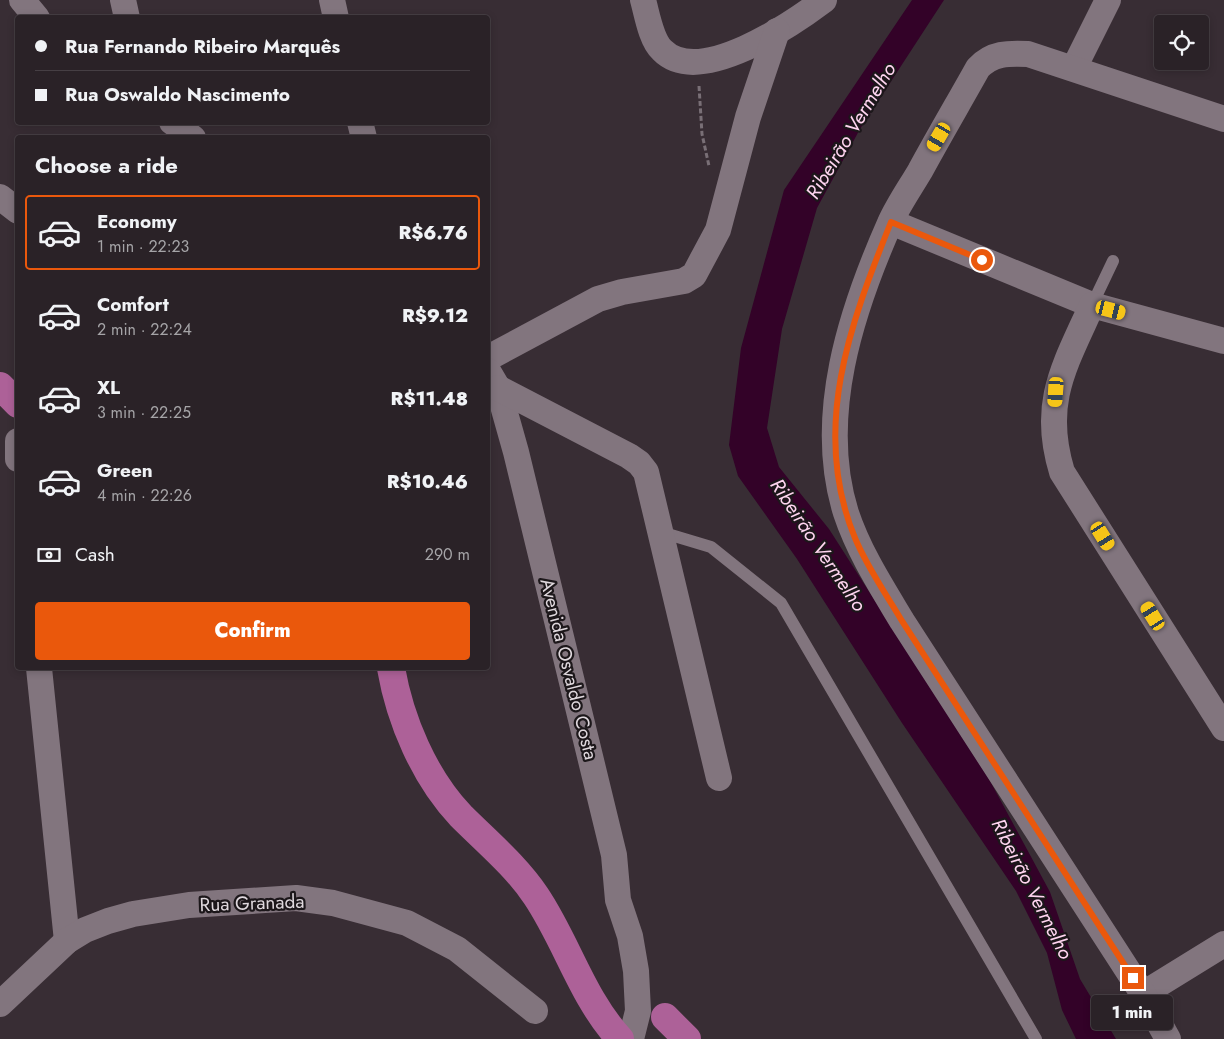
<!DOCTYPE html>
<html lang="en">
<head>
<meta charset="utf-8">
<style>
  body { margin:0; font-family:Jost,sans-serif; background:#322a2f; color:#f1f3f6; height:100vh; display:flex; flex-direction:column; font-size:19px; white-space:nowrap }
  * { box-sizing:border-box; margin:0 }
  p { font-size:16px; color:#a5a4a7 }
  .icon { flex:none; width:28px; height:28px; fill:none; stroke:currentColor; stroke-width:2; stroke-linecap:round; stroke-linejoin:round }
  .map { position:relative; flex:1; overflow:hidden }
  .sheet { position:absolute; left:15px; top:135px; width:475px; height:535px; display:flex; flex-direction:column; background:#2a2227; border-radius:5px; box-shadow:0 2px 8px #0003,0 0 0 1px #463f44 }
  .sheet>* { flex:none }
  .banner { position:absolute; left:15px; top:15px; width:475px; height:110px; border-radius:5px; box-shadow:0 2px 8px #0003,0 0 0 1px #463f44; display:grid; align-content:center; height:110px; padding:0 20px; background:#2a2227 }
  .fabs { position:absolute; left:1154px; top:15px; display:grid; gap:10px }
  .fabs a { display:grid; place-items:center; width:55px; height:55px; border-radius:5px; background:#2a2227; box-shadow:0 2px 8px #0003,0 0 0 1px #463f44; font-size:25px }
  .end { position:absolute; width:22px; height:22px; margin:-11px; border:6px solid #ea580c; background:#fff; box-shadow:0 0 0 2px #fff }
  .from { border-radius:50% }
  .bubble { position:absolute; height:35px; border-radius:5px; background:#2a2227; box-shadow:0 2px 8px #0003,0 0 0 1px #463f44; font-size:16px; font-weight:800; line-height:35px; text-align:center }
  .car { position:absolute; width:15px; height:30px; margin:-15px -8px; border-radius:6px; box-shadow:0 0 4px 1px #0007; background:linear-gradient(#f5c518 24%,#345 0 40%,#f5c518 0 76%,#345 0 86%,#f5c518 0) }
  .banner b { display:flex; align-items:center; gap:18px; height:48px; font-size:19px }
  .banner b+b { border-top:1px solid #463f44 }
  .banner i { width:12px; height:12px; background:#f1f3f6 }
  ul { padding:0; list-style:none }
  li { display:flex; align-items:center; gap:15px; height:75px; margin:0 10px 8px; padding:0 10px; border:2px solid transparent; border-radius:5px }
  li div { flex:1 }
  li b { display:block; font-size:19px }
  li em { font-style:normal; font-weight:800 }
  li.on { border-color:#ea580c }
  li>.icon { width:45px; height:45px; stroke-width:1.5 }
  h2 { padding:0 20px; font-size:22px; line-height:60px }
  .pay { display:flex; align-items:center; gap:12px; height:55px; padding:0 20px; font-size:19px }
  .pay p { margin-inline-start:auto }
  .action { display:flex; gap:10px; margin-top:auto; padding:10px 20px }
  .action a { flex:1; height:58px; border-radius:5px; background:#ea580c; color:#fff; font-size:20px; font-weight:800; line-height:58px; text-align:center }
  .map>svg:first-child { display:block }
  .water { fill:#330228 }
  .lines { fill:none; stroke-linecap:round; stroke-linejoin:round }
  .path { stroke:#796f76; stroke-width:3; stroke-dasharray:5 2.5; stroke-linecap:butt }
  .lane { stroke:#82757e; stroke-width:12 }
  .street { stroke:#82757e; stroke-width:26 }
  .primary { stroke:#ad6198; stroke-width:28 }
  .route { stroke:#ea580c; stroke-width:6 }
  .labels { text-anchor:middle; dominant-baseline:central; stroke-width:4.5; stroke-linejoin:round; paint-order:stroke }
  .street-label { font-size:19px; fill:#dfd8dd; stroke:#1c171a }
  .water-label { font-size:20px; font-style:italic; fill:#ffd5f0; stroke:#1c171a }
</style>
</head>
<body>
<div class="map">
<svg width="1224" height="1039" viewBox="0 0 1224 1039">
  <rect width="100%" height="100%" fill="#382d34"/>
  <!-- water -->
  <polygon class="water" points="912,0 944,0 860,129 817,208 782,329 767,428 779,467 829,529 989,779 1050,892 1080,979 1116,1039 1076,1039 1062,1010 1047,953 1016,891 902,723 797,559 738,476 729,445 741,348 784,190"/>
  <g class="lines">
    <!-- path -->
    <polyline class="path" points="699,86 702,134 709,166"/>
    <!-- lane -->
    <g class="lane">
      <polyline points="1092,305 1113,261"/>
      <polyline points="661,532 711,547 781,603 1036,1039"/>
    </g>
    <!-- street -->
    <g class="street">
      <polyline points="22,0 37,18"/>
      <polyline points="123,0 127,18"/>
      <polyline points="332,0 336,18"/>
      <path d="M643,0C647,14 651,40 662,50C699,88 792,24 824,0"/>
      <polyline points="1074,68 1108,0"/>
      <polyline points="172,122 193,138"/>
      <polyline points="360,122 364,138"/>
      <polyline points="0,197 18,211"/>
      <polyline points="891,222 1092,305 1224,341"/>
      <path d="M1092,305C1064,367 1041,403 1062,472L1224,728"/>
      <polyline points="488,358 598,299 622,292 684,281 694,275 718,230 748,117 777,31"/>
      <polyline points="488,371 498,388 516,452 614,855 618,900 630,936 636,971 638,1011 631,1039"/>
      <polyline points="498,388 629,456 639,463 646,472 719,778"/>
      <polyline points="18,441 18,459"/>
      <polyline points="39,668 67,941"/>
      <polyline points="1143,994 1224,944"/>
      <polyline points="0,1004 67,941 85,930 108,921 133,914 189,905 296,898 333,903 407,923 457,949 535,1011"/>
      <path d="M1168,1039L1143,994L902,621C881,586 859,552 846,513C816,417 851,311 890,223C898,205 910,188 920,171C939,136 959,102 978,68C992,53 1008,53 1028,54L1224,119"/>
    </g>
    <!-- primary -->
    <g class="primary">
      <polyline points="0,386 18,404"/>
      <path d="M391,668C400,720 424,777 461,816C487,842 516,866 536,896C567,942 582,998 620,1039"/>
      <polyline points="665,1017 687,1039"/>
    </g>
  </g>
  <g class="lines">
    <!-- route -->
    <path class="route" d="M982,260L891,222C850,324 810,430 855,538C867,567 886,594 902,621L1133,978"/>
  </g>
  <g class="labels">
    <!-- street labels -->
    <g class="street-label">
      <text transform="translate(569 669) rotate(76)">Avenida Osvaldo Costa</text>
      <text transform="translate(252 903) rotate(-2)">Rua Granada</text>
    </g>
    <!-- water labels -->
    <g class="water-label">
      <text transform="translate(851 131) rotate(-59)">Ribeirão Vermelho</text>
      <text transform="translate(818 545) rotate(56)">Ribeirão Vermelho</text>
      <text transform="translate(1032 889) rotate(63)">Ribeirão Vermelho</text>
    </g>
  </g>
</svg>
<div class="fabs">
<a><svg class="icon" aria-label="locate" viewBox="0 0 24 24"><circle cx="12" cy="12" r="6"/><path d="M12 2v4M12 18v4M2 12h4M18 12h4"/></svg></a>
</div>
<i class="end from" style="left:982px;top:260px"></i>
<i class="end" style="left:1133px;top:978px"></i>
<div class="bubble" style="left:1091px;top:995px;width:82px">1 min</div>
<i class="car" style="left:939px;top:137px;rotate:210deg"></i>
<i class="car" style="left:1111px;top:310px;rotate:104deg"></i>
<i class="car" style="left:1056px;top:392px;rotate:184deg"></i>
<i class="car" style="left:1103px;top:536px;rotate:148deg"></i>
<i class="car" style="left:1153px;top:616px;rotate:328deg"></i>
<div class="banner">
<b><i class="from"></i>Rua Fernando Ribeiro Marquês</b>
<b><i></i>Rua Oswaldo Nascimento</b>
</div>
<section class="sheet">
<h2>Choose a ride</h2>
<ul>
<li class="on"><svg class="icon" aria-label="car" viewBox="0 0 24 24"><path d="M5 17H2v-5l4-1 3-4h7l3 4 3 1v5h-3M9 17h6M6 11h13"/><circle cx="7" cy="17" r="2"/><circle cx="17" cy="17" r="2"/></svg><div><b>Economy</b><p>1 min · 22:23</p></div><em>R$6.76</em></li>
<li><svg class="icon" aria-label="car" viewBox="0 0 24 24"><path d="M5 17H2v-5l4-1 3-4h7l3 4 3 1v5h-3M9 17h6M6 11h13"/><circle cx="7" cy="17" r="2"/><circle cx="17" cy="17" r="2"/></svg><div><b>Comfort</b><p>2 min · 22:24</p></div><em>R$9.12</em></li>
<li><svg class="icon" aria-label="car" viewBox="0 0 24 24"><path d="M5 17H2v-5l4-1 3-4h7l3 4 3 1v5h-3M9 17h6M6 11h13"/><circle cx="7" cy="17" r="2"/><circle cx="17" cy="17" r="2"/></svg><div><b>XL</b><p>3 min · 22:25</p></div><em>R$11.48</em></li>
<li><svg class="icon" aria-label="car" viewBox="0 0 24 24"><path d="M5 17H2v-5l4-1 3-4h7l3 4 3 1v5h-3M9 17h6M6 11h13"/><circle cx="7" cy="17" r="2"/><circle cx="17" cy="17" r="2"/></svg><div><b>Green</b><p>4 min · 22:26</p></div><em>R$10.46</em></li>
</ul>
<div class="pay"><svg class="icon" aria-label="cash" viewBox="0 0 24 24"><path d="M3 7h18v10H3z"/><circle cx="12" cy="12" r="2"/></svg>Cash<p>290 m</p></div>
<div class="action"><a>Confirm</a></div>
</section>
</div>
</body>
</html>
